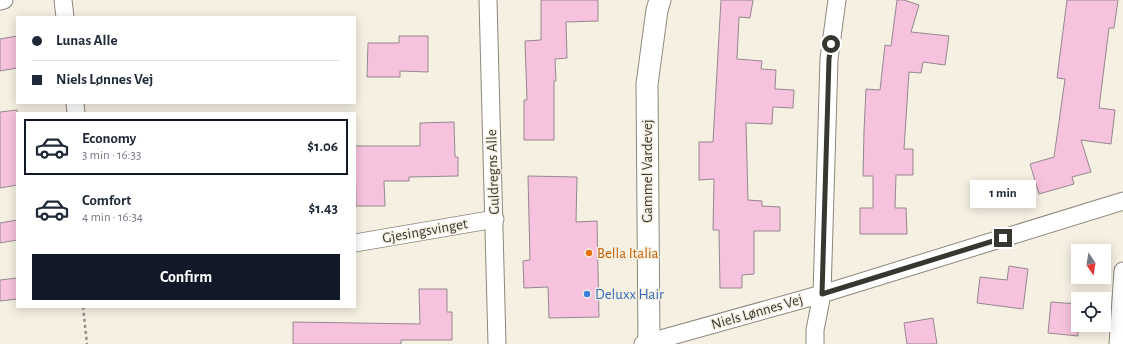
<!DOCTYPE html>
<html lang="en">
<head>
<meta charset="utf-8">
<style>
  body { margin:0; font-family:"Alegreya Sans",sans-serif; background:#f2f2f3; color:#1f2937; height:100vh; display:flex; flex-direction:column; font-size:15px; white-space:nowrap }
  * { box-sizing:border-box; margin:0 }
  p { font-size:13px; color:#747a83 }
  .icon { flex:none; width:22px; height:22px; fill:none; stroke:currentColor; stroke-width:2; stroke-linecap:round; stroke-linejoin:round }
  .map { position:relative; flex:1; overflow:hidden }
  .details { position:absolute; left:16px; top:112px; width:340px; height:196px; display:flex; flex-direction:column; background:#fff; border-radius:0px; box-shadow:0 2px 10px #0003 }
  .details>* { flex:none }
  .banner { position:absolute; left:16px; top:16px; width:340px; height:88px; border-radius:0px; box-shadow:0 2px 10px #0003; display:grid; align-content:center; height:88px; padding:0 16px; background:#fff }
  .needle { width:26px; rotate:168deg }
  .controls { position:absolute; left:1071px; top:244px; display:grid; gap:8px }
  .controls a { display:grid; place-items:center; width:40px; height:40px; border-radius:0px; background:#fff; box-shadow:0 2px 10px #0003; font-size:20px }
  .end { position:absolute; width:18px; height:18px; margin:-9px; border:5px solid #383631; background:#fff; box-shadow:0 0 0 2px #fff }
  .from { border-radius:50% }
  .bubble { position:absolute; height:28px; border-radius:0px; background:#fff; box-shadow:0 2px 10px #0003; font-size:13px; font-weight:700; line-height:28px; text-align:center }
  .banner b { display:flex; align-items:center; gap:14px; height:38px; font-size:15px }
  .banner b+b { border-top:1px solid #e0e1e3 }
  .banner i { width:10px; height:10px; background:#1f2937 }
  ul { padding:7px 0 0; list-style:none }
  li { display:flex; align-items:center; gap:12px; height:56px; margin:0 8px 6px; padding:0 8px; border:2px solid transparent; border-radius:0px }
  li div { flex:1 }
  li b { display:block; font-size:15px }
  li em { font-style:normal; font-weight:700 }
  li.on { border-color:#111827 }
  li>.icon { width:36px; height:36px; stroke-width:1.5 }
  .action { display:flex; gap:8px; margin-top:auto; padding:8px 16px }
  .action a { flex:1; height:46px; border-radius:0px; background:#111827; color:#fff; font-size:16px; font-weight:700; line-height:46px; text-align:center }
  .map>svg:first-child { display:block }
  .building { fill:#f7c2dd; stroke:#95888f }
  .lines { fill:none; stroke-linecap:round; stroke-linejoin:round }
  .minor-casing { stroke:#8d887c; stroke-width:19 }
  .tertiary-casing { stroke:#8d887c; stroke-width:23 }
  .path { stroke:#928f85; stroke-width:2.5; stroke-dasharray:3 3; stroke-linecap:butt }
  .minor { stroke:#fff; stroke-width:17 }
  .tertiary { stroke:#fff; stroke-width:21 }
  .route { stroke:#383631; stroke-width:5 }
  .food-dot { fill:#e8710a; stroke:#f5f0e2; stroke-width:1.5 }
  .shop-dot { fill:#3f7fe0; stroke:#f5f0e2; stroke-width:1.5 }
  .labels { text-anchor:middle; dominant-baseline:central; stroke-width:3; stroke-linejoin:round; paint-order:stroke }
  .street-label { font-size:15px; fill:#383631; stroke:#f5f0e2 }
  .food-label { font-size:15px; fill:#c56008; stroke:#f5f0e2; text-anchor:start }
  .shop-label { font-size:15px; fill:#366cbe; stroke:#f5f0e2; text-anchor:start }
</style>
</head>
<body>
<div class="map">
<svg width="1123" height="344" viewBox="0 0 1123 344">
  <rect width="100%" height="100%" fill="#f5f0e2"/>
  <!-- building -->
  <g class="building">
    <polygon points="541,0 598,0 598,21 566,22 567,58 555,59 556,81 554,81 554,140 524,140 524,100 527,100 525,41 541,40"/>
    <polygon points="721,0 753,0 750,18 739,17 737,59 762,61 761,69 776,70 775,89 794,90 793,108 773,107 772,124 746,123 748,200 762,201 762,206 780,207 780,231 754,231 754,274 742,275 742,288 720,288 719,230 713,230 714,179 699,180 699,142 713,142"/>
    <polygon points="897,0 904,0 919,5 911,32 949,36 945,65 923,62 921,73 909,72 904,149 913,149 913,175 896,175 895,208 906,208 907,234 860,234 860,208 873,208 873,176 863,176 864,131 866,89 880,90 885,45 891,46"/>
    <polygon points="1067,0 1118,0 1114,28 1109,28 1099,108 1115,110 1111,144 1081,140 1091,172 1072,177 1074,184 1039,194 1030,164 1054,157 1065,79 1057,78"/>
    <polygon points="17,36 17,68 0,71 0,39"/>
    <polygon points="399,36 428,36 428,72 400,71 400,77 367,77 368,43 399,43"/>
    <polygon points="17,110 17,185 0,188 0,112"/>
    <polygon points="454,122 455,157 458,157 458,176 409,177 409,181 384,181 385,206 356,206 355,146 420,146 420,123"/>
    <polygon points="528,176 577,177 576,222 597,221 599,317 549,318 548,287 524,288 523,261 530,260"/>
    <polygon points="17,220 17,240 0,243 0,223"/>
    <polygon points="1009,266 1028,269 1023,309 977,303 980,277 1007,280"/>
    <polygon points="17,278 17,299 0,301 0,280"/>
    <polygon points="419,289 447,289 447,312 452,312 452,340 401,340 401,344 293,344 293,322 420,324"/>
    <polygon points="1051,302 1078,304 1078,336 1048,333"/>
    <polygon points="933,318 937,344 907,344 904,323"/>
  </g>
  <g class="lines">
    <!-- minor casing -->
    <g class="minor-casing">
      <g id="minor">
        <polyline points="63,0 65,17"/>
        <polyline points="488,0 497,344"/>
        <polyline points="0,1 4,0"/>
        <polyline points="75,103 76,113"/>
        <polyline points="355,243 495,219"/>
        <polyline points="643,344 822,294 1123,201"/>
        <polyline points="815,344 815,330 822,294 829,59 837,0"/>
        <polyline points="1118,344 1123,271"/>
      </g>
    </g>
    <!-- tertiary casing -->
    <g class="tertiary-casing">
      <polyline id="tertiary" points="649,344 647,84 657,10 660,0"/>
    </g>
    <!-- path -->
    <polyline class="path" points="83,307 87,344"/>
    <!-- minor -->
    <use href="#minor" class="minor"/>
    <!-- tertiary -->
    <use href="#tertiary" class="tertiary"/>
  </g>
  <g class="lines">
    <!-- route -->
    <polyline class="route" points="831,44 829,59 822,294 1003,238"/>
  </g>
  <!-- markers -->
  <circle class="food-dot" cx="589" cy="253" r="4"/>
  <circle class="shop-dot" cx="587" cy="294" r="4"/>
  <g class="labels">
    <!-- street labels -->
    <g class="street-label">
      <text transform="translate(647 171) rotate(-90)">Gammel Vardevej</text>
      <text transform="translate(493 172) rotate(-92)">Guldregns Alle</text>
      <text transform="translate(425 231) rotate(-10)">Gjesingsvinget</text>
      <text transform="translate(757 312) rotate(-16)">Niels Lønnes Vej</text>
    </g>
    <!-- food labels -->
    <g class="food-label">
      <text x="597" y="253">Bella Italia</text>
    </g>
    <!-- shop labels -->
    <g class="shop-label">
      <text x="595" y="294">Deluxx Hair</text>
    </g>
  </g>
</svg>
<div class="controls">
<a><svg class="needle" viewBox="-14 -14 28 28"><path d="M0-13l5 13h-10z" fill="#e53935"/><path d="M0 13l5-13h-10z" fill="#747a83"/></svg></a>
<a><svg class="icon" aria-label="locate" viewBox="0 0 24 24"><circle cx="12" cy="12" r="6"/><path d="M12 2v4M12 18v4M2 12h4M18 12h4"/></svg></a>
</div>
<i class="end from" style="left:831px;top:44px"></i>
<i class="end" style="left:1003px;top:238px"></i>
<div class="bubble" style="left:970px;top:180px;width:66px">1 min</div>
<div class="banner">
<b><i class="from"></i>Lunas Alle</b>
<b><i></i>Niels Lønnes Vej</b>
</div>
<section class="details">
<ul>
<li class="on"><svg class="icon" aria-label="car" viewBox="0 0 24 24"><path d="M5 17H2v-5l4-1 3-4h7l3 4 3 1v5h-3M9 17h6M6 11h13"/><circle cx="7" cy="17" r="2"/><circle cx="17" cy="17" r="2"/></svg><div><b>Economy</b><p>3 min · 16:33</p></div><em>$1.06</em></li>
<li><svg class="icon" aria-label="car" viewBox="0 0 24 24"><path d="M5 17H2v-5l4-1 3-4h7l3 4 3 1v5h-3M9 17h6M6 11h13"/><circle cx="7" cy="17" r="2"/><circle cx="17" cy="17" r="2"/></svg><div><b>Comfort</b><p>4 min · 16:34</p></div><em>$1.43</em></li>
</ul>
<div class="action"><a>Confirm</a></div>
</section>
</div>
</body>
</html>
